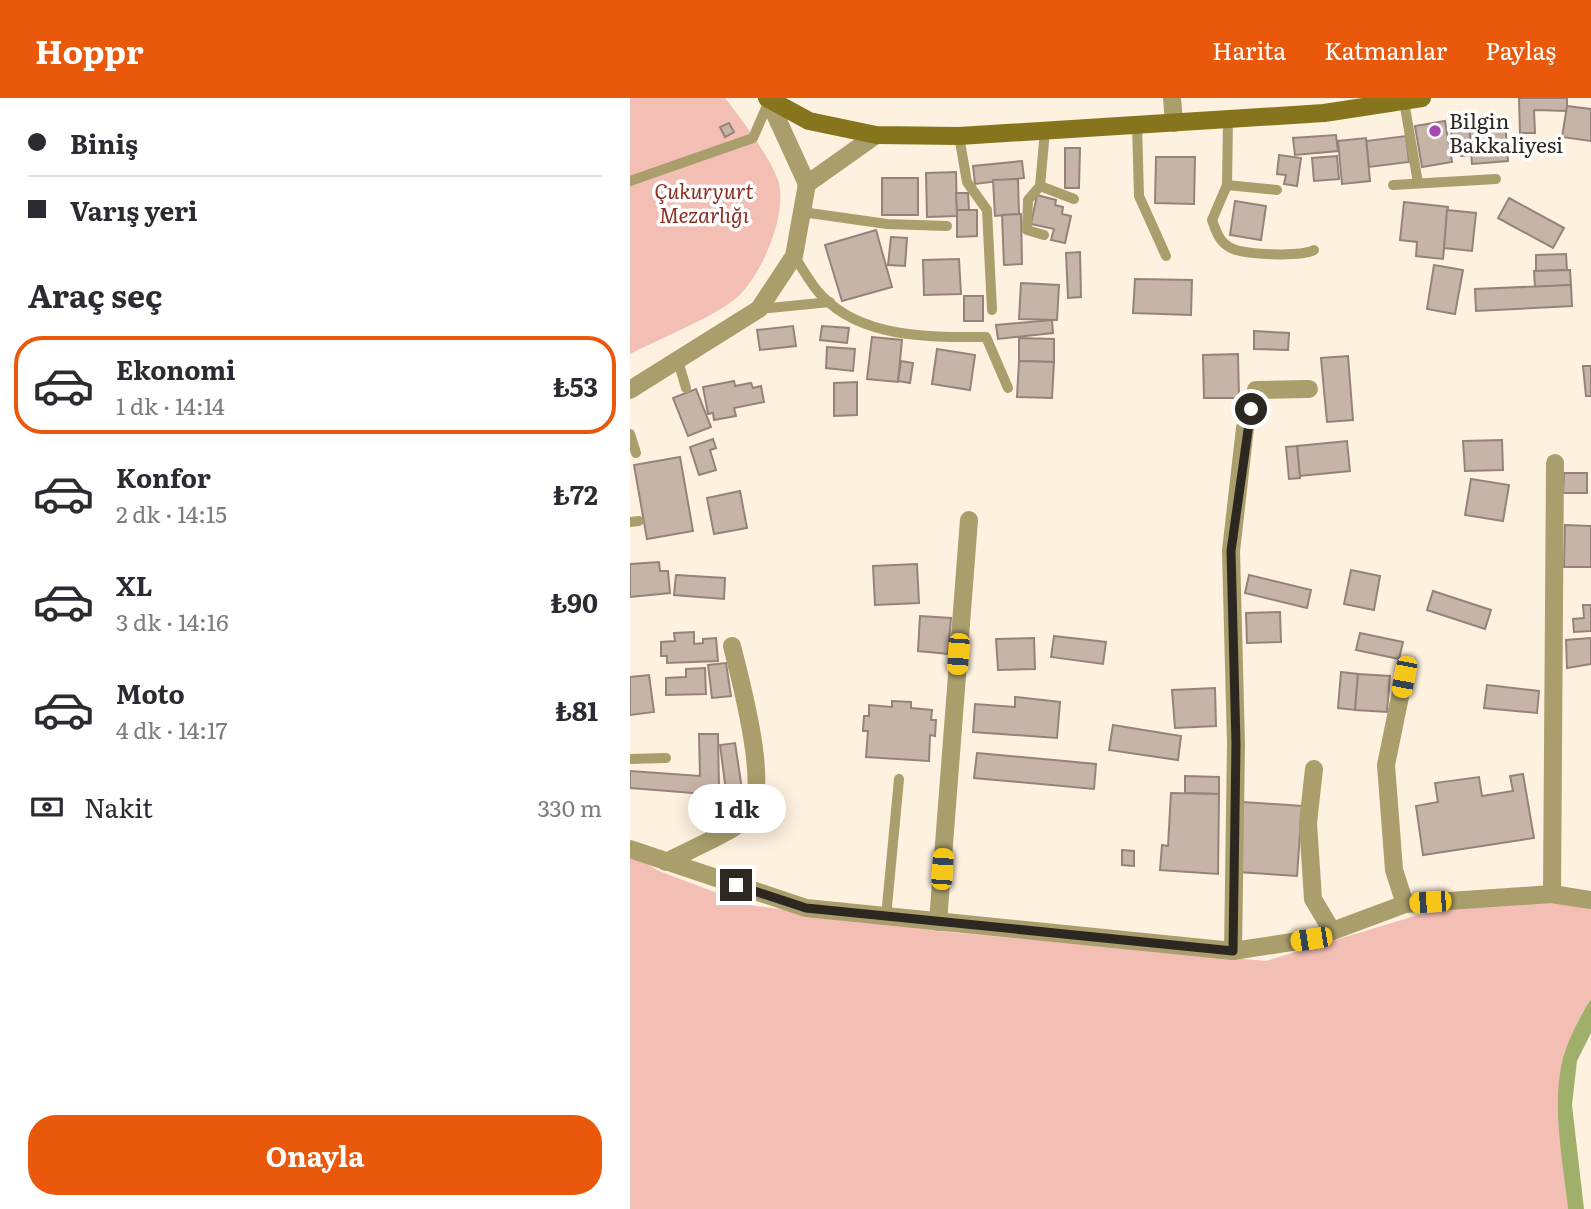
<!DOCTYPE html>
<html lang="tr">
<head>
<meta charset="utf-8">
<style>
  body { margin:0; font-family:Literata,serif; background:#f2f2f3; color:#2b2b33; height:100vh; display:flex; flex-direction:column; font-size:26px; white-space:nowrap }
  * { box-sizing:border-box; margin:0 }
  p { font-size:23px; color:#7c7c81 }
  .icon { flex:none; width:38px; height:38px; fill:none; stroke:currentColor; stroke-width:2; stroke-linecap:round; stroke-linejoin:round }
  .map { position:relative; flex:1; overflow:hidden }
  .side { display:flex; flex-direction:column; background:#fff; width:630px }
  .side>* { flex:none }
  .hud { display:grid; align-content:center; height:154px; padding:0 28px; background:#fff }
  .end { position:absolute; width:32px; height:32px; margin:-16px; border:9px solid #2c2821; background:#fff; box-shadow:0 0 0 4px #fff }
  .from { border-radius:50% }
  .bubble { position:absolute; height:49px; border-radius:24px; background:#fff; box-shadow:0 4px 18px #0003; font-size:23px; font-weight:700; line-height:49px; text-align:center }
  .car { position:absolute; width:21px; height:42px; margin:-21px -10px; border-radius:9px; box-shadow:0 0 5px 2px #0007; background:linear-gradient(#f5c518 24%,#345 0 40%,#f5c518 0 76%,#345 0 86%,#f5c518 0) }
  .hud b { display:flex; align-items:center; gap:24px; height:66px; font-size:26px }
  .hud b+b { border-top:2px solid #e1e1e2 }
  .hud i { width:18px; height:18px; background:#2b2b33 }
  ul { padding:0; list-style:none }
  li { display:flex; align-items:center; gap:21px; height:98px; margin:0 14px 10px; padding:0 14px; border:4px solid transparent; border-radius:28px }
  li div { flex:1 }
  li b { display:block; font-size:26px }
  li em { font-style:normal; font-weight:700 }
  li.selected { border-color:#ea580c }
  li>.icon { width:63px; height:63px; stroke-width:1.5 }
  h2 { padding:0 28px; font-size:32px; line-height:84px }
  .pay { display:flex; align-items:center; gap:18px; height:77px; padding:0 28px; font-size:26px }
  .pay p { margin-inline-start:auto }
  .cta { display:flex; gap:14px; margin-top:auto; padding:14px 28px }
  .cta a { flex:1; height:80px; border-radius:28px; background:#ea580c; color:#fff; font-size:28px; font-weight:700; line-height:80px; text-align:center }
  header { display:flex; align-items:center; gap:42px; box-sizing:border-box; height:98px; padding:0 35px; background:#ea580c; color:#fff }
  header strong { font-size:33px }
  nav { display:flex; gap:38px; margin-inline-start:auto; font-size:24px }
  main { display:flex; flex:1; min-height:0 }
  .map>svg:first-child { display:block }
  .green { fill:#f3bfb5 }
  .water { fill:#a0b06b }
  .building { fill:#c7b4a9; stroke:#958379; stroke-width:2 }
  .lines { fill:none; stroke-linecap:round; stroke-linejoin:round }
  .lane { stroke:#a99e6c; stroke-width:10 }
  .street { stroke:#a99e6c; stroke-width:18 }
  .secondary { stroke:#86751d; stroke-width:18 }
  .route { stroke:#2c2821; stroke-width:9 }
  .poi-dot { fill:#a749b3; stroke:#fff; stroke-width:2.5 }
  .labels { text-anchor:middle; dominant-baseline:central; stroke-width:7; stroke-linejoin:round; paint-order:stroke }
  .poi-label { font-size:21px; fill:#2c2821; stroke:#fff; text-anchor:start }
  .park-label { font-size:21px; font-style:italic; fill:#892f24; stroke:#fff }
</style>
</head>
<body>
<header>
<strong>Hoppr</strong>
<nav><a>Harita</a><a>Katmanlar</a><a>Paylaş</a></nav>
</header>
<main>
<section class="side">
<div class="hud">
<b><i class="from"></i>Biniş</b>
<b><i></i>Varış yeri</b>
</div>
<h2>Araç seç</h2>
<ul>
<li class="selected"><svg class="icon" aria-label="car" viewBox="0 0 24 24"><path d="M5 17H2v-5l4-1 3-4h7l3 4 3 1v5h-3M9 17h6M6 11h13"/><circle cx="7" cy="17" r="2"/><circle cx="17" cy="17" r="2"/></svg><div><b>Ekonomi</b><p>1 dk · 14:14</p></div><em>₺53</em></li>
<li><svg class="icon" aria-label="car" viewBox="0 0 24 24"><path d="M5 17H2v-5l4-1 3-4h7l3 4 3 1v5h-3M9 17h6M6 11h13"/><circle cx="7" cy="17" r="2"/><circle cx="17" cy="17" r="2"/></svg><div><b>Konfor</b><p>2 dk · 14:15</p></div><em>₺72</em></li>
<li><svg class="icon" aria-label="car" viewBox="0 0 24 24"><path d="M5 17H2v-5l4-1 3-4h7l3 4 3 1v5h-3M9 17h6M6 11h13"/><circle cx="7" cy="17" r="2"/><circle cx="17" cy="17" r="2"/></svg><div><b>XL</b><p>3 dk · 14:16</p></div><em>₺90</em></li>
<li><svg class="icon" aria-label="car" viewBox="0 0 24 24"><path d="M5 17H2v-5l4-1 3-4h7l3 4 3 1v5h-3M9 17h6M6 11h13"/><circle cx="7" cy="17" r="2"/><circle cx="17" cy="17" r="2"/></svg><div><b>Moto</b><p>4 dk · 14:17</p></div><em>₺81</em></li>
</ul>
<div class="pay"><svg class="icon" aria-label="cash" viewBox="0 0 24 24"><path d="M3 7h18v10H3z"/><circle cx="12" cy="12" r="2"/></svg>Nakit<p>330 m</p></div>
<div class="cta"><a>Onayla</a></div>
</section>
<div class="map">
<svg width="961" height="1111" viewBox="0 0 961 1111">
  <rect width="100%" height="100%" fill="#fef1df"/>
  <!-- green -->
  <g class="green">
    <path d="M0,0H95C110,19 144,64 149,86C157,118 130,182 104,202C77,222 31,240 0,256Z"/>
    <polygon points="0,755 29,773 119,807 328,835 636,863 828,805 961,797 961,901 942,936 934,1065 938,1111 0,1111"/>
  </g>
  <!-- water -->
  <path class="water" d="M961,901V935L947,963L942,1007L954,1111H938C933,1063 921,1007 933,960C939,939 950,919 961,901Z"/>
  <!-- building -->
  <g class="building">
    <polygon points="889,0 937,0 937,13 904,12 905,35 890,35"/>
    <polygon points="937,8 961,11 961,43 932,39"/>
    <polygon points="815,23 822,64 792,69 785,28"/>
    <polygon points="875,24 878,63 842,66 839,26"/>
    <polygon points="99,25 104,34 95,39 90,29"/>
    <polygon points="839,26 841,57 831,58 830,51 822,51 821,27"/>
    <polygon points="706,37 708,53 665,57 663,40"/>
    <polygon points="776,38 779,64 739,69 736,43"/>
    <polygon points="736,40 740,83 712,86 708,43"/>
    <polygon points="435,50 450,50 449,90 435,90"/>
    <polygon points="649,57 671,60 667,88 654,86 656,77 647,76"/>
    <polygon points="707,58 709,81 684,83 682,60"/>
    <polygon points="526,59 565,59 564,106 525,105"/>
    <polygon points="392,63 394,80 345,86 343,68"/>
    <polygon points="326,74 327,118 297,119 296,75"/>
    <rect x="252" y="80" width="36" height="37"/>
    <polygon points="388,81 389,116 365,118 363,82"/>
    <polygon points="326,95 338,95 339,112 327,112"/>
    <polygon points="407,97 426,102 425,107 433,109 432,116 441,118 435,145 421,142 424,131 401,126"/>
    <polygon points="879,100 934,130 923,150 868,120"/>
    <polygon points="605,103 636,108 631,142 600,137"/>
    <polygon points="774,104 818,109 813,161 786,158 787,144 770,142"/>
    <polygon points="327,112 347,112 347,138 327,139"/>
    <polygon points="817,112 846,115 842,153 814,150"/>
    <polygon points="391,116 392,166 374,167 372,117"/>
    <polygon points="246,132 262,189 212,203 195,147"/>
    <polygon points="261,139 277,140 275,168 258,167"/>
    <polygon points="450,154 451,199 438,200 436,155"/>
    <polygon points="936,156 937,172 906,173 906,157"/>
    <polygon points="329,161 331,196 294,197 293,162"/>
    <polygon points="804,167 833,172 825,216 797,211"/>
    <polygon points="940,172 941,187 905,189 904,173"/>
    <polygon points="505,181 562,182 561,217 503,215"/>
    <polygon points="391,185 429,187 427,222 389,221"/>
    <polygon points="941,187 942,208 846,213 845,191"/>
    <rect x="334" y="198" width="19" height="25"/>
    <polygon points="422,222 423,235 368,241 366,227"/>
    <polygon points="163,228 166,248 130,252 127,232"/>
    <polygon points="192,228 219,230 217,245 190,242"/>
    <polygon points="624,233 659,235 658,252 624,251"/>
    <polygon points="242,239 272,242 268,284 237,281"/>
    <polygon points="389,240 424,241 424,264 389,263"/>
    <polygon points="197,249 225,251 223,273 196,270"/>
    <polygon points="307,251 345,257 340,292 302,286"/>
    <polygon points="608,256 609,300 574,300 573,257"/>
    <polygon points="718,258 723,322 697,324 691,260"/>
    <polygon points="271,263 283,265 280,285 268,283"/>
    <polygon points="389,263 424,264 422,300 387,299"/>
    <polygon points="953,268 961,268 961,298 956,298"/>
    <polygon points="104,283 105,288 121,285 123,290 131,288 134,304 104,310 106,318 84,322 83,315 78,316 73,289"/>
    <polygon points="227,284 227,317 204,318 204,285"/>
    <polygon points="66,291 81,329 58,338 43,300"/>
    <polygon points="83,341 86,350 80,352 86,372 69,377 60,349"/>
    <polygon points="872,342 873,372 835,373 833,343"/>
    <polygon points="717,343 720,373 670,378 667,348"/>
    <polygon points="667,348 670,380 659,381 656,349"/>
    <polygon points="50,359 63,433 17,441 4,367"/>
    <polygon points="934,375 957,375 957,395 933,395"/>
    <polygon points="841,381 879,387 873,423 835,417"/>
    <polygon points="110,393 117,430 84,436 77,400"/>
    <polygon points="935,427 961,428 961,469 934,469"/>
    <polygon points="29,464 30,473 38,473 40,495 0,499 0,466"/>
    <polygon points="287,466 289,505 245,507 243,468"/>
    <polygon points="721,472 750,478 744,512 714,506"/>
    <polygon points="46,477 95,480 94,501 44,497"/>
    <polygon points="619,477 681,492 677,510 615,495"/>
    <polygon points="803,493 861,512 855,531 797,512"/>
    <polygon points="953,507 961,507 961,533 944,534 943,521 954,520"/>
    <polygon points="650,514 651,544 617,545 616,515"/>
    <polygon points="290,518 321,520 318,556 288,553"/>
    <polygon points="64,534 64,546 73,545 73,541 86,540 88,563 37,565 37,558 31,558 31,544 45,543 44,535"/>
    <polygon points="730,535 773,544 769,561 726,552"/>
    <polygon points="424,538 476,544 473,566 421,559"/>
    <polygon points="404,540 405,571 368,572 366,541"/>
    <polygon points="961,540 961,566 937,570 936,542"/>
    <polygon points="96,565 101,598 82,600 78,567"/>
    <polygon points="75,570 76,596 36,597 36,580 56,579 56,571"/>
    <polygon points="711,574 728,576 725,612 708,610"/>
    <polygon points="728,576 760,578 757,614 725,612"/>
    <polygon points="19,577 24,614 0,617 0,579"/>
    <polygon points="857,587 909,593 907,615 854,610"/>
    <polygon points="585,590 586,628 545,630 542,592"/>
    <polygon points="385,599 430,604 427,640 343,634 345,606 385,609"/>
    <polygon points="262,603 281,604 281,610 302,612 301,622 306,622 305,638 300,637 299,663 236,659 238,633 233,633 234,618 239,618 239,607 262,609"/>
    <polygon points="483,627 551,638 548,662 479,652"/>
    <polygon points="69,636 88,636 89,692 76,692 75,696 0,690 0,673 70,678"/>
    <polygon points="105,645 112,691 96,693 90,647"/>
    <polygon points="347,655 466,666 464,691 344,680"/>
    <polygon points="893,676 904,740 793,757 786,708 808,704 805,685 849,679 852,698 883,693 880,678"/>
    <polygon points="555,678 589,679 589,696 555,695"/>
    <polygon points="541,695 589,696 588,776 530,772 532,747 538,748"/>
    <polygon points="613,704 672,708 667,778 608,774"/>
    <polygon points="492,752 504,753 504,768 492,767"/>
  </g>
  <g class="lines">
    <!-- lane -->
    <g class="lane">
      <polyline points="774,3 788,85"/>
      <path d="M598,22L597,87L582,122C586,133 589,144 601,150C615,157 670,159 684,152"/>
      <polyline points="507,27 509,98 536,158"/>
      <polyline points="415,33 410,88 444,101"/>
      <polyline points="329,38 337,84 357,112 362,212"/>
      <polyline points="0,83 123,40 139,3"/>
      <polyline points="597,87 647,92"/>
      <polyline points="763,87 866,81"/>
      <polyline points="410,88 398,102 397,132 414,137"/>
      <polyline points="172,114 257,126 317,128"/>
      <path d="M164,158C173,171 181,187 192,198C233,241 301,239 356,239L378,290"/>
      <polyline points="129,211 200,204"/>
      <polyline points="48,263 56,290"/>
      <polyline points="0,336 6,355"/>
      <polyline points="0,424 9,423"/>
      <polyline points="0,661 36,660"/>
      <polyline points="256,819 269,681"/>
    </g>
    <!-- street -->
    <g class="street">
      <polyline points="542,0 544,25"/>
      <polyline points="139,3 177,86"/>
      <polyline points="0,292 129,211 164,158 177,86 246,37"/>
      <polyline points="774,579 756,667 764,772 775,806"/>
      <polyline points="684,671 678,725 683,801 702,833"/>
      <polyline points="0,751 176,810 603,853 681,841 775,806 922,796 961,802"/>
      <path d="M36,764C57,753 100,735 116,721C143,697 110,581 102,548"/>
      <polyline points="922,796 925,365"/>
      <polyline points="308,824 339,422"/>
      <polyline points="603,853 606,646 601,453 615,330 626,292 679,291"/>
    </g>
    <!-- secondary -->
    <polyline class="secondary" points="137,0 179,23 246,37 329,38 694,15 792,0"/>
  </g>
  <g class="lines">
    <!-- route -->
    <polyline class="route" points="106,787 176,810 603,853 606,646 601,453 621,311"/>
  </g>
  <!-- markers -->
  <circle class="poi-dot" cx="805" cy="33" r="7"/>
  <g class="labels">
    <!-- poi labels -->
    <g class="poi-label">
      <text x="819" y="21">Bilgin<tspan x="819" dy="24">Bakkaliyesi</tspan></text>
    </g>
    <!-- park labels -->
    <g class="park-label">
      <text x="74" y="91">Çukuryurt<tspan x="74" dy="24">Mezarlığı</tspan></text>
    </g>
  </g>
</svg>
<i class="end from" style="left:621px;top:311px"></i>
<i class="end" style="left:106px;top:787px"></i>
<div class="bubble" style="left:58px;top:686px;width:98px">1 dk</div>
<i class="car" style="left:328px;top:556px;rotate:184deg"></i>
<i class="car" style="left:774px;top:579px;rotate:191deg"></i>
<i class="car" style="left:312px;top:771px;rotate:4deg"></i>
<i class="car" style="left:800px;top:804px;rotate:266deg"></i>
<i class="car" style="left:681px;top:841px;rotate:261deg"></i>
</div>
</main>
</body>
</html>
